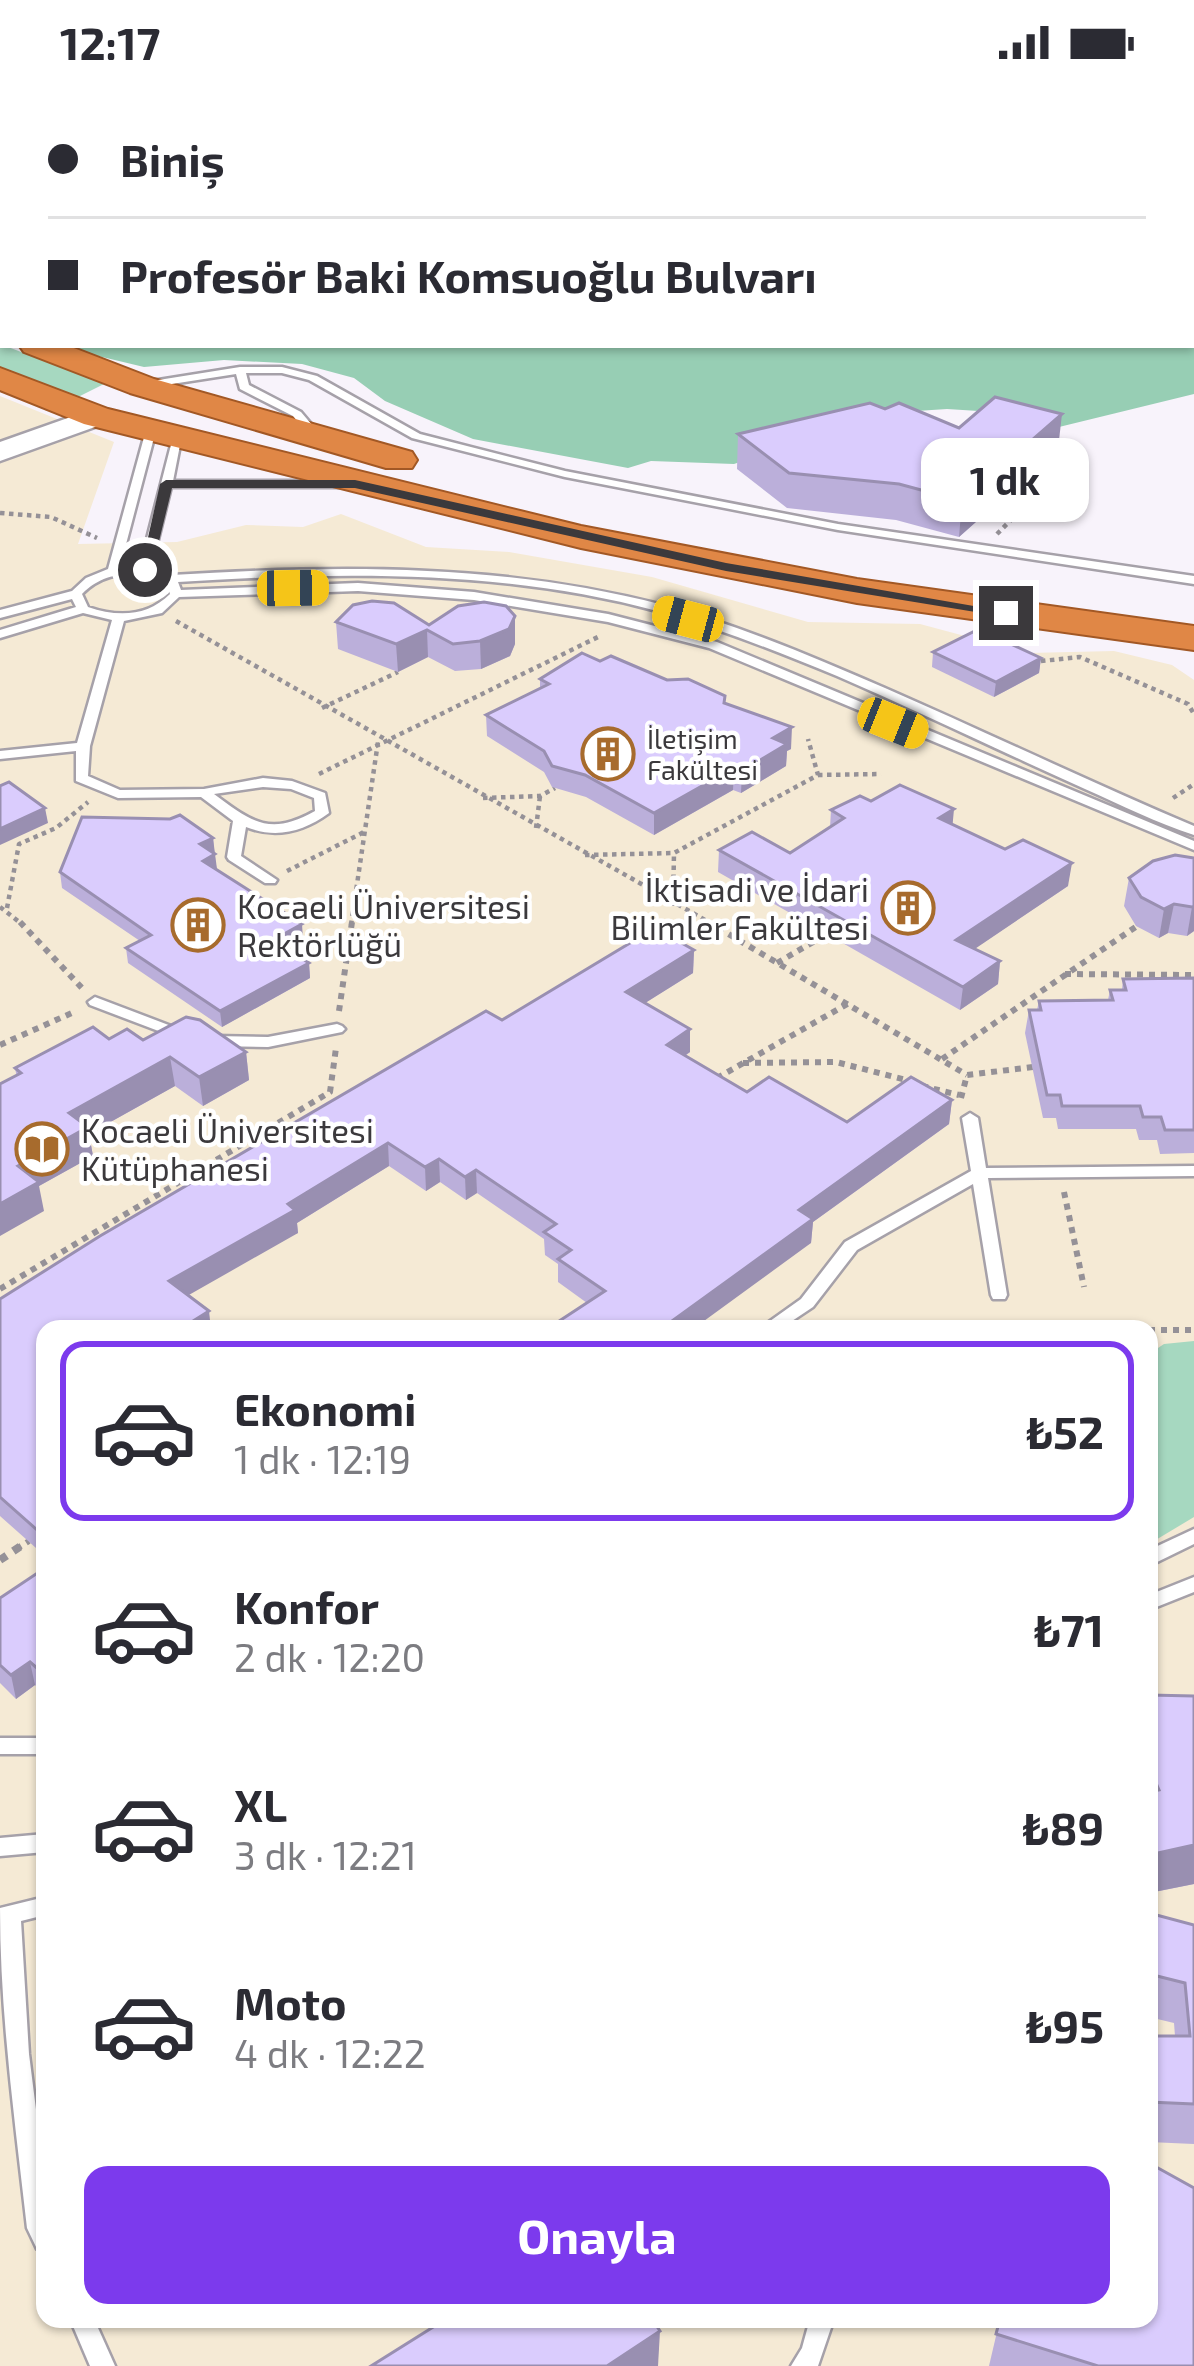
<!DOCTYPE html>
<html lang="tr">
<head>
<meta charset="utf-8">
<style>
  body { margin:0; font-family:"Exo 2",sans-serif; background:#f7f7f7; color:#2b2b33; height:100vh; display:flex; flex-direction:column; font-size:45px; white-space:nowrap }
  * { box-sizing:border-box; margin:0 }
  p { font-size:39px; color:#7c7c81 }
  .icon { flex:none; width:66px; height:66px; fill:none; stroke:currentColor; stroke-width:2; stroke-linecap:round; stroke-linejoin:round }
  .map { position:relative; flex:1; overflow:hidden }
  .panel { position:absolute; left:36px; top:1236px; width:1122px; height:1008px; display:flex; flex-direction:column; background:#fff; border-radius:24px; box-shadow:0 3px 9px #0004 }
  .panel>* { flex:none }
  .hud { position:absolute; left:0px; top:0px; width:1194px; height:264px; box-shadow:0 3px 9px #0004; display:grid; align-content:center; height:264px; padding:0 48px; background:#fff }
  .end { position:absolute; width:54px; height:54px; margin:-27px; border:15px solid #3b393c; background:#fff; box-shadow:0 0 0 6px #fff }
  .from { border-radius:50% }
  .bubble { position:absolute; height:84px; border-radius:24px; background:#fff; box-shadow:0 3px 9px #0004; font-size:39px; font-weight:700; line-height:84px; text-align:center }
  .car { position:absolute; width:36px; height:72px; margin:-36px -18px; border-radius:15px; box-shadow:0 0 9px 3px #0007; background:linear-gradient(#f5c518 24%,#345 0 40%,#f5c518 0 76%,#345 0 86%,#f5c518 0) }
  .hud b { display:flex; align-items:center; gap:42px; height:114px; font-size:45px }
  .hud b+b { border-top:3px solid #e1e1e2 }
  .hud i { width:30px; height:30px; background:#2b2b33 }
  ul { padding:21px 0 0; list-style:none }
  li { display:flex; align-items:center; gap:36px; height:180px; margin:0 24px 18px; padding:0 24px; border:6px solid transparent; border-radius:24px }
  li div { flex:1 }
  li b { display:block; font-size:45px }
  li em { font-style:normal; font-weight:700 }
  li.selected { border-color:#7c3aed }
  li>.icon { width:108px; height:108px; stroke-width:1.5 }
  .primary-button { display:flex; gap:24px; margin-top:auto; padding:24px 48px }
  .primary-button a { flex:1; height:138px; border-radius:24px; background:#7c3aed; color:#fff; font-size:48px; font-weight:700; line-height:138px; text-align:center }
  .status { display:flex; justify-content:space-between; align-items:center; height:84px; padding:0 60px; background:#fff; direction:ltr }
  .status svg { height:33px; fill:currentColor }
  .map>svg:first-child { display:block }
  .education { fill:#f5ead5; fill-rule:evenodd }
  .green { fill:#a6d8c0 }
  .forest { fill:#97ceb4 }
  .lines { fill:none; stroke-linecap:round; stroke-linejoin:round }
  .service-casing { stroke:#a6a1a9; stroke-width:5 }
  .secondary-casing { stroke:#a6a1a9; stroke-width:5 }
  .trunk-casing { stroke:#a25825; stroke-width:4 }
  .path-far2 { stroke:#959197; stroke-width:4.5; stroke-dasharray:4.5 4.5; stroke-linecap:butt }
  .path-far1 { stroke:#959197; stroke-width:6; stroke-dasharray:6 6; stroke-linecap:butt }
  .path { stroke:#959197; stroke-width:8; stroke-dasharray:8 8; stroke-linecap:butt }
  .service { fill:#fff; fill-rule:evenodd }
  .secondary { fill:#fff; fill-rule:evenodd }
  .trunk { fill:#e08746; fill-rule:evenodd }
  .wall { fill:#bbafda }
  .shaded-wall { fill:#998fb1 }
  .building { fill:#daccfd; stroke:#998fb1; stroke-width:3 }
  .route { fill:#3b393c }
  .labels { text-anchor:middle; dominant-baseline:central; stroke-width:9; stroke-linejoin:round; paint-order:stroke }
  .far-poi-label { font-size:27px; fill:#3b393c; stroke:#fff; text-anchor:start }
  .poi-label { font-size:33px; fill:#3b393c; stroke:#fff; text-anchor:start }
</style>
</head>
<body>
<div class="status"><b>12:17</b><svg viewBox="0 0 49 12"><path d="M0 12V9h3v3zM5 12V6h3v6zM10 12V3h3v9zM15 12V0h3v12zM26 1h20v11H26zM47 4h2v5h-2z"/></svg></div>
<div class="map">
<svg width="1194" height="2282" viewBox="0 0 1194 2282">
  <rect width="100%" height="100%" fill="#f8f3fb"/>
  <!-- education -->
  <path class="education" d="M0,312L114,358L78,460L177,458L246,441L303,443L341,430L426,463L509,468L652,493L808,538L920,540L1028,569L1114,567L1172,581L1194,596V2282H0ZM45,1245H1149V2235H45Z"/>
  <!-- green -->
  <g class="green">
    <polygon points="0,257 3,261 104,300 70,317 0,283"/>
    <polygon points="1194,1257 1194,1433 1149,1460 1149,1270 1164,1260"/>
  </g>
  <!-- forest -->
  <polygon class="forest" points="0,0 1194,0 1194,310 1059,343 1026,330 947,325 886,329 734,380 651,377 628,384 473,355 385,317 354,294 302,280 224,276 144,283 52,261 1191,261 1191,3 3,3 3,65"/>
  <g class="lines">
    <!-- service casing -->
    <g class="service-casing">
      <g id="service">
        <polygon points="240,283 282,283 317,292 420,350 565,387 838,440 1194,492 1194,500 838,446 565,393 412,354 309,296 282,289 246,289 249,301 301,328 318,348 318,352 310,352 293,332 240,305 236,290 146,304 141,301 146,298"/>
        <path d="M151,343L156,346L120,483L140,482L173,353L182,351L173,397H346L352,400L346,403H171L151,484L172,491C336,481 502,479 663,521C739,541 813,573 885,604C988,649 1090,698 1194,742V751C1157,739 1121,721 1085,705C1002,668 920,628 837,592C778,568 719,544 657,527C501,485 338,488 178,498L181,506L358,499L474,508L608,530L717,558L1194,757V766L709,564L608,538L474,516L358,507L179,513L162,529L124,537L90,662L88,692L120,706L204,705L263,694L292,697L325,709L329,729C303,748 276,755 246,743L241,772L277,796L275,799H265L229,776L227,773L233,737L201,713L118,714L76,697V667L0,675V667L77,659L112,536L83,529L0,554V546L76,523L72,515L0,534V526L72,507L86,494L108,485L146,346ZM144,490L166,497L170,510C147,533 117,533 88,523L82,510C100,492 119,489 144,490ZM263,703L291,705L314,714L315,727C270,752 253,739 214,710Z"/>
        <polygon points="95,913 187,948 190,951 187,954 177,954 90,921 88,918"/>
        <polygon points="337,940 342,942 345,945 342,948 268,963 214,962 206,957 214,952 268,953"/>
        <polygon points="970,1029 978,1034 986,1084 1194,1082 1194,1092 988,1094 1007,1211 1005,1215 993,1215 991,1211 973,1100 857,1166 813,1223 780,1245 759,1245 801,1215 845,1158 971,1087 962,1034"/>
        <polygon points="1194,1445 1194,1460 1149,1482 1149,1466"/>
        <polygon points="1194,1493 1194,1508 1149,1526 1149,1511"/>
        <rect x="0" y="1654" width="45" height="16"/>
        <polygon points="45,1750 45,1768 0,1772 0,1754"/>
        <path d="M45,1813V1831L21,1837L29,1970L45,2097V2168L37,2165L27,2144C15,2038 0,1931 0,1824Z"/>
        <polygon points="70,2235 94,2235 115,2282 90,2282"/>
        <polygon points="810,2235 834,2235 818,2282 791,2282 802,2264"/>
      </g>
    </g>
    <!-- secondary casing -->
    <g class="secondary-casing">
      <polygon id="secondary" points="96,324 106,327 111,333 106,339 0,377 0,358"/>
    </g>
    <!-- trunk casing -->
    <g class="trunk-casing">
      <g id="trunk">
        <polygon points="19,261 66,261 154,295 412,368 417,376 412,384 386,384 130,309 24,268"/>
        <polygon points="0,284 108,325 581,442 857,495 1194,542 1194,566 857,519 581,464 84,340 0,306"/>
      </g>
    </g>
    <!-- path-far2 -->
    <g class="path-far2">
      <polyline points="0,429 51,433 97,454"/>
      <polyline points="997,450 1033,414 1010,407"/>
      <polyline points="176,537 714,841"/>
      <polyline points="1032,578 1080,573 1188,620 1194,630"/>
      <polyline points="322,624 398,588"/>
      <polyline points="319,690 598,553"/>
      <polyline points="818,691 881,690"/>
      <polyline points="483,714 540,712 555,704"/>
      <polyline points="1173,714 1194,700"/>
      <polyline points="536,744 540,712"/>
      <polyline points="585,771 674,769 818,691 808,655"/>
      <polyline points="287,787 364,748"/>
      <polyline points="673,822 674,769"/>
      <polyline points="0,823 23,841"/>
      <polyline points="7,824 19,760 56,744 88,718"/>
      <polyline points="351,841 378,658"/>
    </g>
    <!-- path-far1 -->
    <g class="path-far1">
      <polyline points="20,838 82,904"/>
      <polyline points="708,838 967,991"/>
      <polyline points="777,879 827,850"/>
      <polyline points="1065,890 1194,891"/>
      <polyline points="339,927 352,838"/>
      <polyline points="0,961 74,928"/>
      <polyline points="942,975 1137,842"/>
      <polyline points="743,979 836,978 910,997"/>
      <polyline points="717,994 849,919"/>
      <polyline points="922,1002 959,1011"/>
      <polyline points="961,1014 967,991 1033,983"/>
      <polyline points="1064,1108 1084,1203"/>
      <polyline points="0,1205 330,1008 336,964"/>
      <polyline points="1149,1246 1194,1246"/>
      <polyline points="16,1465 29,1457"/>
    </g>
    <!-- path -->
    <polyline class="path" points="0,1476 21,1462"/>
    <!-- service -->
    <use href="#service" class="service"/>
    <!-- secondary -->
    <use href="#secondary" class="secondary"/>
    <!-- trunk -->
    <use href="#trunk" class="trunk"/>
  </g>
  <!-- wall -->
  <g class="wall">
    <polygon points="885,325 959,344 1058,365 959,453 896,436 787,424 737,385 738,350"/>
    <polygon points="336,538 429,541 515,560 510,572 481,585 455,587 428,573 398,588 338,565"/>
    <polygon points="933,568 1041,574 1039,589 994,613 932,583"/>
    <polygon points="600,577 667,596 724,619 791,665 787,667 786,682 741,709 733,706 654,751 586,713 552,703 544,688 487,652 486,631 540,605 540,595"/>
    <polygon points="871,717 952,741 1068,802 974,865 1000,877 998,900 960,926 718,788 719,766 790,769 830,744 831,726"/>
    <polygon points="213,754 216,786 303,855 286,864 309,879 310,894 222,943 128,879 126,864 140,857 62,804 60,788"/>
    <polygon points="1194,774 1194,847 1187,852 1168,849 1159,854 1136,842 1124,822 1129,794"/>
    <polygon points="694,866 693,889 645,919 690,945 690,968 685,972 747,1008 847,1038 952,1016 949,1040 813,1138 811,1159 587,1219 558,1198 558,1180 545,1171 544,1155 477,1109 466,1116 440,1098 426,1107 389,1082 297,1139 298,1149 45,1245 45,1472 0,1432 0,1215 502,936"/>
    <polygon points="1194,894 1194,1069 1160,1070 1157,1056 1139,1056 1136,1045 1058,1045 1056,1034 1043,1034 1025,949 1029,926 1037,926 1039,917 1108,916 1110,906 1122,906 1123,895"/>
    <polygon points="109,955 143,956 246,968 249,996 203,1022 175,1002 89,1050 93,1072 39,1102 44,1127 15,984"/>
    <polygon points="45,1484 45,1611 35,1601 16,1615 0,1599 0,1514"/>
    <polygon points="1149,1611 1194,1612 1194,1800 1149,1809"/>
    <polygon points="1149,1829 1194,1841 1194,2060 1149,2058 1149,1952 1175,1952 1174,1939 1149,1933"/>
    <polygon points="1000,2235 1194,2282 989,2282"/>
  </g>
  <!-- shaded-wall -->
  <g class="shaded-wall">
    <polygon points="1062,330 1058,365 959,453 962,417"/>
    <polygon points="515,532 515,560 510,572 481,585 480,557"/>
    <polygon points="427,546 428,573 398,588 396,560"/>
    <polygon points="1041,574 1039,589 994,613 996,598"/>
    <polygon points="792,643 791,665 787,667 786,682 741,709 742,687 773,654"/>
    <polygon points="734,684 733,706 654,751 654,729"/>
    <polygon points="45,724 48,739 0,761 0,745"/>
    <polygon points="954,725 952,747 939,734"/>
    <polygon points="213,754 215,770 200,760"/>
    <polygon points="215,770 217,785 204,792 203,777"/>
    <polygon points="1072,779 1068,802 954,879 956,856"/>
    <polygon points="1174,820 1168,849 1159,854 1164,825"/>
    <polygon points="1194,822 1194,847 1187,852 1192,823"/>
    <polygon points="302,840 303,855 274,871 273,856"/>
    <polygon points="694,866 693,889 626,931 626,908"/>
    <polygon points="1000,877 998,900 960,926 963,903"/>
    <polygon points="309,879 310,894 222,943 220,927"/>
    <polygon points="690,945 690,968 666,984 667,961"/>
    <polygon points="246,968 249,996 203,1022 199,993"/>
    <polygon points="170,973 175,1002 89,1050 93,1072 39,1102 44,1127 0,1152 0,1120 18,1082 69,1029"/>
    <polygon points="952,1016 949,1040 813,1138 811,1159 693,1245 661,1245 799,1126"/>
    <polygon points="388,1059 389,1082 297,1139 298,1149 173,1220 169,1197 288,1120"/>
    <polygon points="439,1075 440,1098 426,1107 425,1083"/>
    <polygon points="476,1086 477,1109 466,1116 465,1093"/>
    <polygon points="209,1227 211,1245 195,1245 193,1237"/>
    <polygon points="30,1578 35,1601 16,1615 11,1591"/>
    <polygon points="1194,1761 1194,1800 1149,1809 1149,1771"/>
    <polygon points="660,2247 658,2282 607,2282"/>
  </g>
  <!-- building -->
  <g class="building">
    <polygon points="995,313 1062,330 962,417 899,400 789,389 738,350 870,319 885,325 899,319 959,344"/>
    <polygon points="372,517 394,519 429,541 458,522 484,518 506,522 515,532 509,545 480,557 453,560 427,546 396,560 336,538 353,521"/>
    <polygon points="979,545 1041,574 996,598 933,568"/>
    <polygon points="582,569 600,577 611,572 667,596 688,595 725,612 724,619 792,643 773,654 787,660 742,687 734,684 654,729 585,691 552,682 544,667 486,631 549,600 540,595"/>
    <polygon points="9,698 45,724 0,745 0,702"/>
    <polygon points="900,701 954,725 939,734 1005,765 1023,756 1072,779 956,856 1000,877 963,903 719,766 752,748 790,769 844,734 831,726 860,712 871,717"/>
    <polygon points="180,731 213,754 200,760 215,770 203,777 302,840 273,856 309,879 220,927 126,864 151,851 60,788 82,733 170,735"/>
    <polygon points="1175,771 1194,774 1194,822 1192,823 1174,820 1164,825 1141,813 1129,794 1153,777"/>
    <polygon points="655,844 694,866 626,908 690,945 667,961 747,1008 769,993 847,1038 911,993 952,1016 799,1126 813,1135 661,1245 547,1245 605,1207 558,1175 571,1166 544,1148 556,1140 476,1086 465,1093 439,1075 425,1083 388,1059 288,1120 295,1126 169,1197 209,1227 193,1237 204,1245 45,1245 45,1453 0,1413 0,1215 100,1152 486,927 502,936"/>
    <polygon points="1194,894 1194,1046 1165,1046 1161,1033 1143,1033 1140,1022 1062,1022 1060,1011 1047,1011 1029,926 1041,926 1039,917 1113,916 1110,906 1126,906 1123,895"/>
    <polygon points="186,933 200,936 246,968 199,993 170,973 69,1029 88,1043 18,1082 39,1098 0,1120 0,1000 21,989 15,984 93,943 109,955 127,945 143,956"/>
    <polygon points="45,1484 45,1591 30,1578 11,1591 0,1581 0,1514"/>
    <polygon points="1149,1611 1194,1612 1194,1761 1149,1771 1149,1708 1159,1706 1149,1683"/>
    <polygon points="1149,1829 1194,1841 1194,2020 1149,2018 1149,1952 1190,1952 1185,1899 1149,1890"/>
    <polygon points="1149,2079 1194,2104 1194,2282 1098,2282 996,2250 1000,2235 1149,2235"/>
    <polygon points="446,2235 652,2235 660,2247 607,2282 371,2282"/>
  </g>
  <!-- route -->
  <polygon class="route" points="166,396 355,396 726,479 1014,529 1006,533 726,487 355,404 172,404 152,486 140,489 160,400"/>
  <!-- icons -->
  <defs>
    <g id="building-ring" transform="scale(2.7)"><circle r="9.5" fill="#fff" stroke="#a76b2d" stroke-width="1.5"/><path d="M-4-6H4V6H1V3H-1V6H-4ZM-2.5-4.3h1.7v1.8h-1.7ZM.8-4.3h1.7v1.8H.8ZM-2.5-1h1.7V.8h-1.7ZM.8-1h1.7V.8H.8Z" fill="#a76b2d"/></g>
    <g id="library-ring" transform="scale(2.7)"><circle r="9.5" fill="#fff" stroke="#a76b2d" stroke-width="1.5"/><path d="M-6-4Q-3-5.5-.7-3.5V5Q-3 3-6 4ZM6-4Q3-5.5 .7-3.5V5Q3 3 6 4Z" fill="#a76b2d"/></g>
  </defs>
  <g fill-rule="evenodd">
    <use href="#building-ring" x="608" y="670"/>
    <use href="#building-ring" x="908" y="824"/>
    <use href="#building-ring" x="198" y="841"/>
    <use href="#library-ring" x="42" y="1065"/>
  </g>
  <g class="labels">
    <!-- far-poi labels -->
    <g class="far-poi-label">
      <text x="647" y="654">İletişim<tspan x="647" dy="31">Fakültesi</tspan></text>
    </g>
    <!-- poi labels -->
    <g class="poi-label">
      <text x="869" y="805" text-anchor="end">İktisadi ve İdari<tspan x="869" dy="38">Bilimler Fakültesi</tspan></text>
      <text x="237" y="822">Kocaeli Üniversitesi<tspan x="237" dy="38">Rektörlüğü</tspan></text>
      <text x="81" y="1046">Kocaeli Üniversitesi<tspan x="81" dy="38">Kütüphanesi</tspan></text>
    </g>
  </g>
</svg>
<i class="end from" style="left:145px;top:486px"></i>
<i class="end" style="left:1006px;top:529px"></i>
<div class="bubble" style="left:921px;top:354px;width:168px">1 dk</div>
<i class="car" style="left:293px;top:504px;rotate:89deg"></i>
<i class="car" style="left:688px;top:535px;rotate:285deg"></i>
<i class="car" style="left:893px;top:639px;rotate:112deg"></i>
<div class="hud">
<b><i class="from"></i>Biniş</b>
<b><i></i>Profesör Baki Komsuoğlu Bulvarı</b>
</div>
<section class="panel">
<ul>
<li class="selected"><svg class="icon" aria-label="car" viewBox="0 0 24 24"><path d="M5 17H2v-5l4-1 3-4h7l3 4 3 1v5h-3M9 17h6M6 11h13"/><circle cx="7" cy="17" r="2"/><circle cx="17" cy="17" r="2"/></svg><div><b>Ekonomi</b><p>1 dk · 12:19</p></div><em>₺52</em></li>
<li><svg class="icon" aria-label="car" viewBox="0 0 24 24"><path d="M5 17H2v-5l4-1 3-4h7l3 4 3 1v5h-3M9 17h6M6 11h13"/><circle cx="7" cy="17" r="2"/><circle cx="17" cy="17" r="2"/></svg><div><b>Konfor</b><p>2 dk · 12:20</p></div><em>₺71</em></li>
<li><svg class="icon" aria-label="car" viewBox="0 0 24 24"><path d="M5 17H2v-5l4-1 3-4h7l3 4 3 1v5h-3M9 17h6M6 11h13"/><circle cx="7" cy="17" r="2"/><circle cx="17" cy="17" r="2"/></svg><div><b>XL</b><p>3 dk · 12:21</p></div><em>₺89</em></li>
<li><svg class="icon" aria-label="car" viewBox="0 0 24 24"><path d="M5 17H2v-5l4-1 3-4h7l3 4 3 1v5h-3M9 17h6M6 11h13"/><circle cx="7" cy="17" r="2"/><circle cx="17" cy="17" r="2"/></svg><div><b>Moto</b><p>4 dk · 12:22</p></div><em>₺95</em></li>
</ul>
<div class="primary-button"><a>Onayla</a></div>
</section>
</div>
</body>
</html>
